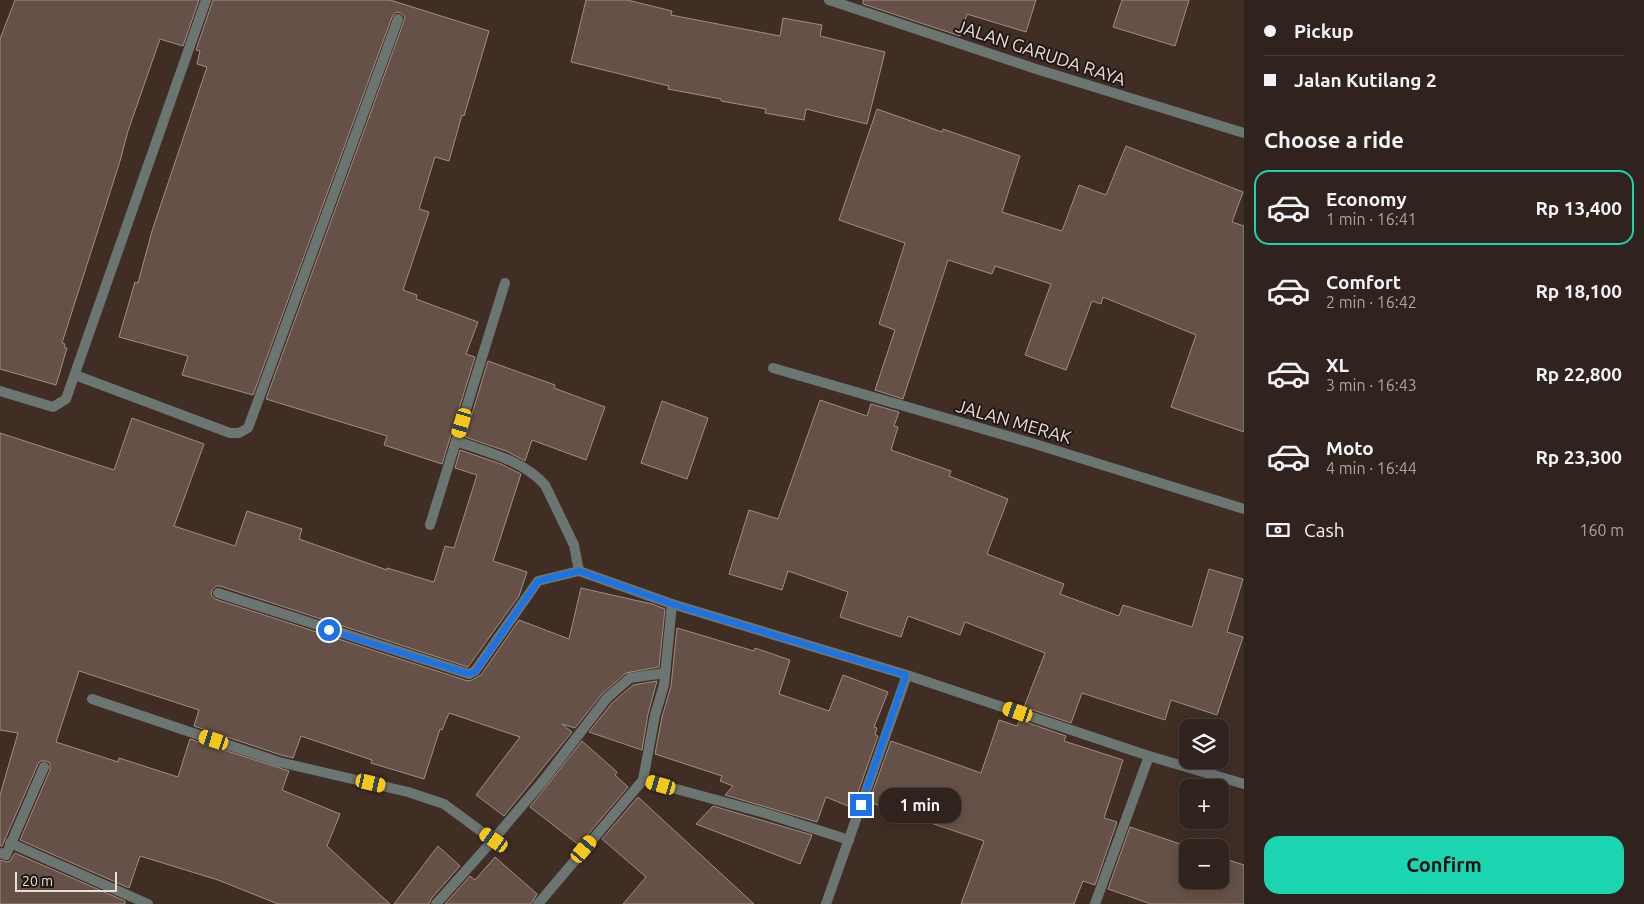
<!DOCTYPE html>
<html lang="en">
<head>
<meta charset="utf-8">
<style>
  body { margin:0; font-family:Ubuntu,sans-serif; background:#3c2f29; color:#f1f3f6; height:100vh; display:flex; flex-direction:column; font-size:19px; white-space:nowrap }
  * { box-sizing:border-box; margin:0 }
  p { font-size:16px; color:#a8a4a3 }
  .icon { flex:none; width:28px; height:28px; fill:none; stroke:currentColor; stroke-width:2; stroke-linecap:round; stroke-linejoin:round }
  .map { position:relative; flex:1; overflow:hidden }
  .panel { display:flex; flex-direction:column; background:#30221c; width:400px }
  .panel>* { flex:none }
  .banner { display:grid; align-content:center; height:110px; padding:0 20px; background:#30221c }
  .controls { position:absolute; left:1179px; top:719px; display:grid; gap:10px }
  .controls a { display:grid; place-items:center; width:50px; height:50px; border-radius:10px; background:#30221c; box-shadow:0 2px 12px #0003,0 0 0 1px #4b3f3b; font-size:25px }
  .scale { position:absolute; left:15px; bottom:12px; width:102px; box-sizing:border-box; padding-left:5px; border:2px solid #e9ddd7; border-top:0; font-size:14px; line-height:18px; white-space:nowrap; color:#e9ddd7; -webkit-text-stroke:4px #211815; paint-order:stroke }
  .end { position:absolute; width:22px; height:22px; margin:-11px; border:6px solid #1a73e8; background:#fff; box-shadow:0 0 0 2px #fff }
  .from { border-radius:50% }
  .bubble { position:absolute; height:35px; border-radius:15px; background:#30221c; box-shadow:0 2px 12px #0003,0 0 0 1px #4b3f3b; font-size:16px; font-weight:600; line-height:35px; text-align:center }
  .car { position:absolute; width:15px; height:30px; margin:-15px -8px; border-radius:6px; box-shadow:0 0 4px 1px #0007; background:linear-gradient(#f5c518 24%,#345 0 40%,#f5c518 0 76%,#345 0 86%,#f5c518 0) }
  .banner b { display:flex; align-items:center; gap:18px; height:48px; font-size:19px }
  .banner b+b { border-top:1px solid #4b3f3b }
  .banner i { width:12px; height:12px; background:#f1f3f6 }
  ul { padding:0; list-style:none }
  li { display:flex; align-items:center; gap:15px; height:75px; margin:0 10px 8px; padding:0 10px; border:2px solid transparent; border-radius:15px }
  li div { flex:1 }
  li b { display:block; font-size:19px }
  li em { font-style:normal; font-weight:600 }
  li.on { border-color:#1bd5b1 }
  li>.icon { width:45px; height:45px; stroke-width:1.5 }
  h2 { padding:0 20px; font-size:22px; line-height:60px }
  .pay { display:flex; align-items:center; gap:12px; height:55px; padding:0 20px; font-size:19px }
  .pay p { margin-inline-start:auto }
  .primary-button { display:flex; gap:10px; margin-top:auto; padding:10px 20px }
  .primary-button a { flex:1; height:58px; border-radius:15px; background:#1bd5b1; color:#111; font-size:20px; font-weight:600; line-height:58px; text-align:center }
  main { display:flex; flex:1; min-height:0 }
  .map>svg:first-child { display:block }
  .building { fill:#655147; stroke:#a38d82 }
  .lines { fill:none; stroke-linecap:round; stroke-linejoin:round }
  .street { stroke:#6b7673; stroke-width:10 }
  .route { stroke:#1a73e8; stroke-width:6 }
  .labels { text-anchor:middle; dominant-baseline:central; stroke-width:4; stroke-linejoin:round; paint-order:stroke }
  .street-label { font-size:18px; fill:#e9ddd7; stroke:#211815 }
</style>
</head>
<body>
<main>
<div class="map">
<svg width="1244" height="904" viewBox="0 0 1244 904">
  <rect width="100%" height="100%" fill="#402e25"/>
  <!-- building -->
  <g class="building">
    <polygon points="15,0 199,0 183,46 160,39 128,131 120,161 62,343 65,344 64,347 67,348 56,385 0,369 0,39"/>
    <polygon points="213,0 390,0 489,31 464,116 462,115 449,161 435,157 419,209 429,212 403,290 417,295 416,299 478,322 466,354 475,357 442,464 384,445 387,436 266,399 404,21 405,17 401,13 396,12 392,17 253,395 182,375 188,356 119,337 135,282 138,283 152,231 207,67 197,64 200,51 196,50"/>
    <polygon points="586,0 627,0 672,11 671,15 780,36 783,18 822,25 820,36 885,52 867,124 806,109 804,120 765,113 766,109 721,101 721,99 668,89 669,86 571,62"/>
    <polygon points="863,0 1036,0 1026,32 967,14 960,36 863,4"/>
    <polygon points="1122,0 1189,0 1175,46 1113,27"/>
    <polygon points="877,109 942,132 943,129 1020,156 1002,212 1062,231 1079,185 1106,195 1126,146 1243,192 1232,222 1244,226 1244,432 1171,407 1196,335 1103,297 1101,304 1092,301 1066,370 1025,355 1051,284 995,266 992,274 948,260 903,399 875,390 895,330 879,324 905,243 839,220"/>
    <polygon points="488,361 555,385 554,388 605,407 586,460 532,440 525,461 506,451 465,437"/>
    <polygon points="820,400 867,416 871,404 899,412 894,426 898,427 891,450 951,471 949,476 1008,499 987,554 1064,584 1060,594 1119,616 1123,605 1192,627 1209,569 1243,579 1227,632 1243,637 1217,715 1171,700 1165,720 1082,693 1071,723 1024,707 1045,653 965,622 960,635 908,616 901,637 840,617 848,592 788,571 782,590 729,574 749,510 778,519"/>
    <polygon points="662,401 708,418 687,479 641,463"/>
    <polygon points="132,418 204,444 174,526 235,546 247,511 302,529 299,539 387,570 387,568 434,582 445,546 454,548 477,475 455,468 460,450 501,464 521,474 493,561 527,572 519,596 468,667 220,586 216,586 212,590 211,595 215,599 468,681 472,680 481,675 519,620 569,639 581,588 652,604 665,609 659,667 626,673 602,694 575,728 562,724 572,732 504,816 476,795 520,737 449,713 442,730 440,729 424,779 371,763 372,760 301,736 293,758 281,755 194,726 199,710 79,671 56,742 118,762 119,758 178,777 190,739 289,771 282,790 340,814 327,846 390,904 278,904 218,880 140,856 129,888 20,840 50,770 50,763 46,761 40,761 38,764 2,846 0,846 0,795 18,733 0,730 0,433 114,470"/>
    <polygon points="677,628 754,651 755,648 790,660 779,694 829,711 843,675 888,692 874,727 877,728 875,735 878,736 856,798 852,796 848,806 826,797 817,822 725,795 733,786 720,781 722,776 655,754 662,717 671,686"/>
    <polygon points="657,681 648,714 642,750 589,732 612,703 633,685"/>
    <polygon points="999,720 1017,726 1020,720 1066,736 1064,741 1123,760 1104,818 1117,822 1095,885 1083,881 1074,904 961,904 984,841 869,802 891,741 981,773"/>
    <polygon points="582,741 617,772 615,775 628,787 579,845 530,807"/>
    <polygon points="638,797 754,904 623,904 646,877 602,839"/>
    <polygon points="713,806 812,835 800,864 696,824"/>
    <polygon points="1130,827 1192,848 1188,848 1188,880 1220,880 1220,857 1244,865 1244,904 1151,904 1108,889"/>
    <polygon points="438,846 460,866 431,899 429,904 394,904"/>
    <polygon points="15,853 125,901 125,904 0,904 0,860 7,862 10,861"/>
    <polygon points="495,857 537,894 531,904 445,904 470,876 475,880"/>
  </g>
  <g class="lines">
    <!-- street -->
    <g class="street">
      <polyline points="829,0 1036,69 1244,133"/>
      <polyline points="773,368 1035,444 1244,509"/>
      <polyline points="75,375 230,433 239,433 248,428 398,19"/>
      <polyline points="0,391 53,407 66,399 206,0"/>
      <path d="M456,441C486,452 523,460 545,485L574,545L579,571"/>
      <polyline points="430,525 505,283"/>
      <polyline points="218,593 469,674 475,671 538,581 579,571 672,604 907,675 1149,756 1244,784"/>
      <polyline points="92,699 279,762 408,792 444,804 493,840"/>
      <polyline points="643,780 768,814 849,840"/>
      <polyline points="10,843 148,904"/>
      <polyline points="0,853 6,855 44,767"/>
      <polyline points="436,904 493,840 543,781 607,698 630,678 665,673"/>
      <polyline points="538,904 643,780 655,715 664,685 672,604"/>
      <polyline points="826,904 907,675"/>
      <polyline points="1095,904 1149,756"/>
    </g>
  </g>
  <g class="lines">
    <!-- route -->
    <polyline class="route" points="329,630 469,674 475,672 538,581 579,571 672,604 906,675 861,805"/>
  </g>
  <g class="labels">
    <!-- street labels -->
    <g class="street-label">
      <text transform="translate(1041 52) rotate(18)">JALAN GARUDA RAYA</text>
      <text transform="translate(1014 421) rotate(16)">JALAN MERAK</text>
    </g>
  </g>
</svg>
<div class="controls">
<a><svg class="icon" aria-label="layers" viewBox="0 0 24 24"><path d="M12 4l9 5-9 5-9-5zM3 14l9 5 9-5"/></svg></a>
<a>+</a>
<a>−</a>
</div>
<div class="scale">20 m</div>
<i class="end from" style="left:329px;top:630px"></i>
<i class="end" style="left:861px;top:805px"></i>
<div class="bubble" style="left:879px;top:788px;width:82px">1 min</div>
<i class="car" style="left:462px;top:423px;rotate:197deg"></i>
<i class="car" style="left:1018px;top:712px;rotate:289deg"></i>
<i class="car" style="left:214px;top:740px;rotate:288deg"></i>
<i class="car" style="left:371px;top:783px;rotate:103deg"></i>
<i class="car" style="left:661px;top:785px;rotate:286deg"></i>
<i class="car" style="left:494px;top:840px;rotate:305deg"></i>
<i class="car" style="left:584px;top:849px;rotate:40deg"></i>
</div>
<section class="panel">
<div class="banner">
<b><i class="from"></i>Pickup</b>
<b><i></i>Jalan Kutilang 2</b>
</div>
<h2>Choose a ride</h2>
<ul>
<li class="on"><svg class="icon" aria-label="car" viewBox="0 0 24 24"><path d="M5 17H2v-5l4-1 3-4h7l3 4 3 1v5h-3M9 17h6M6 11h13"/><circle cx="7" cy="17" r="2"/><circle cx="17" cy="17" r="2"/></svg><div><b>Economy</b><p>1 min · 16:41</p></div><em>Rp 13,400</em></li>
<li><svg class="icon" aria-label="car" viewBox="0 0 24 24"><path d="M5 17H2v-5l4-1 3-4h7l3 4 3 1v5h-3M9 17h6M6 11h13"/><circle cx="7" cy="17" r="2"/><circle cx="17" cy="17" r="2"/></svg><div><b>Comfort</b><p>2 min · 16:42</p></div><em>Rp 18,100</em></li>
<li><svg class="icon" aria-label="car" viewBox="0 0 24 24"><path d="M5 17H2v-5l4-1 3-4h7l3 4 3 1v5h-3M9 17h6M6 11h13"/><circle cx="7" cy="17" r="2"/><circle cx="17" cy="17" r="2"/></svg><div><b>XL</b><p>3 min · 16:43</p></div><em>Rp 22,800</em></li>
<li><svg class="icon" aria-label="car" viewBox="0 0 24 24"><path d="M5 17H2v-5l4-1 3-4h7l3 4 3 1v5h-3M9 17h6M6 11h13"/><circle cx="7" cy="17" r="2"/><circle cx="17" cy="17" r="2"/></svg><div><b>Moto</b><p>4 min · 16:44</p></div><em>Rp 23,300</em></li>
</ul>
<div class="pay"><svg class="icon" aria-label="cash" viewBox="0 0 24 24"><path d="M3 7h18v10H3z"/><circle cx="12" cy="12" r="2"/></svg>Cash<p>160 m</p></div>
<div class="primary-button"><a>Confirm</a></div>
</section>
</main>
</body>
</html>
